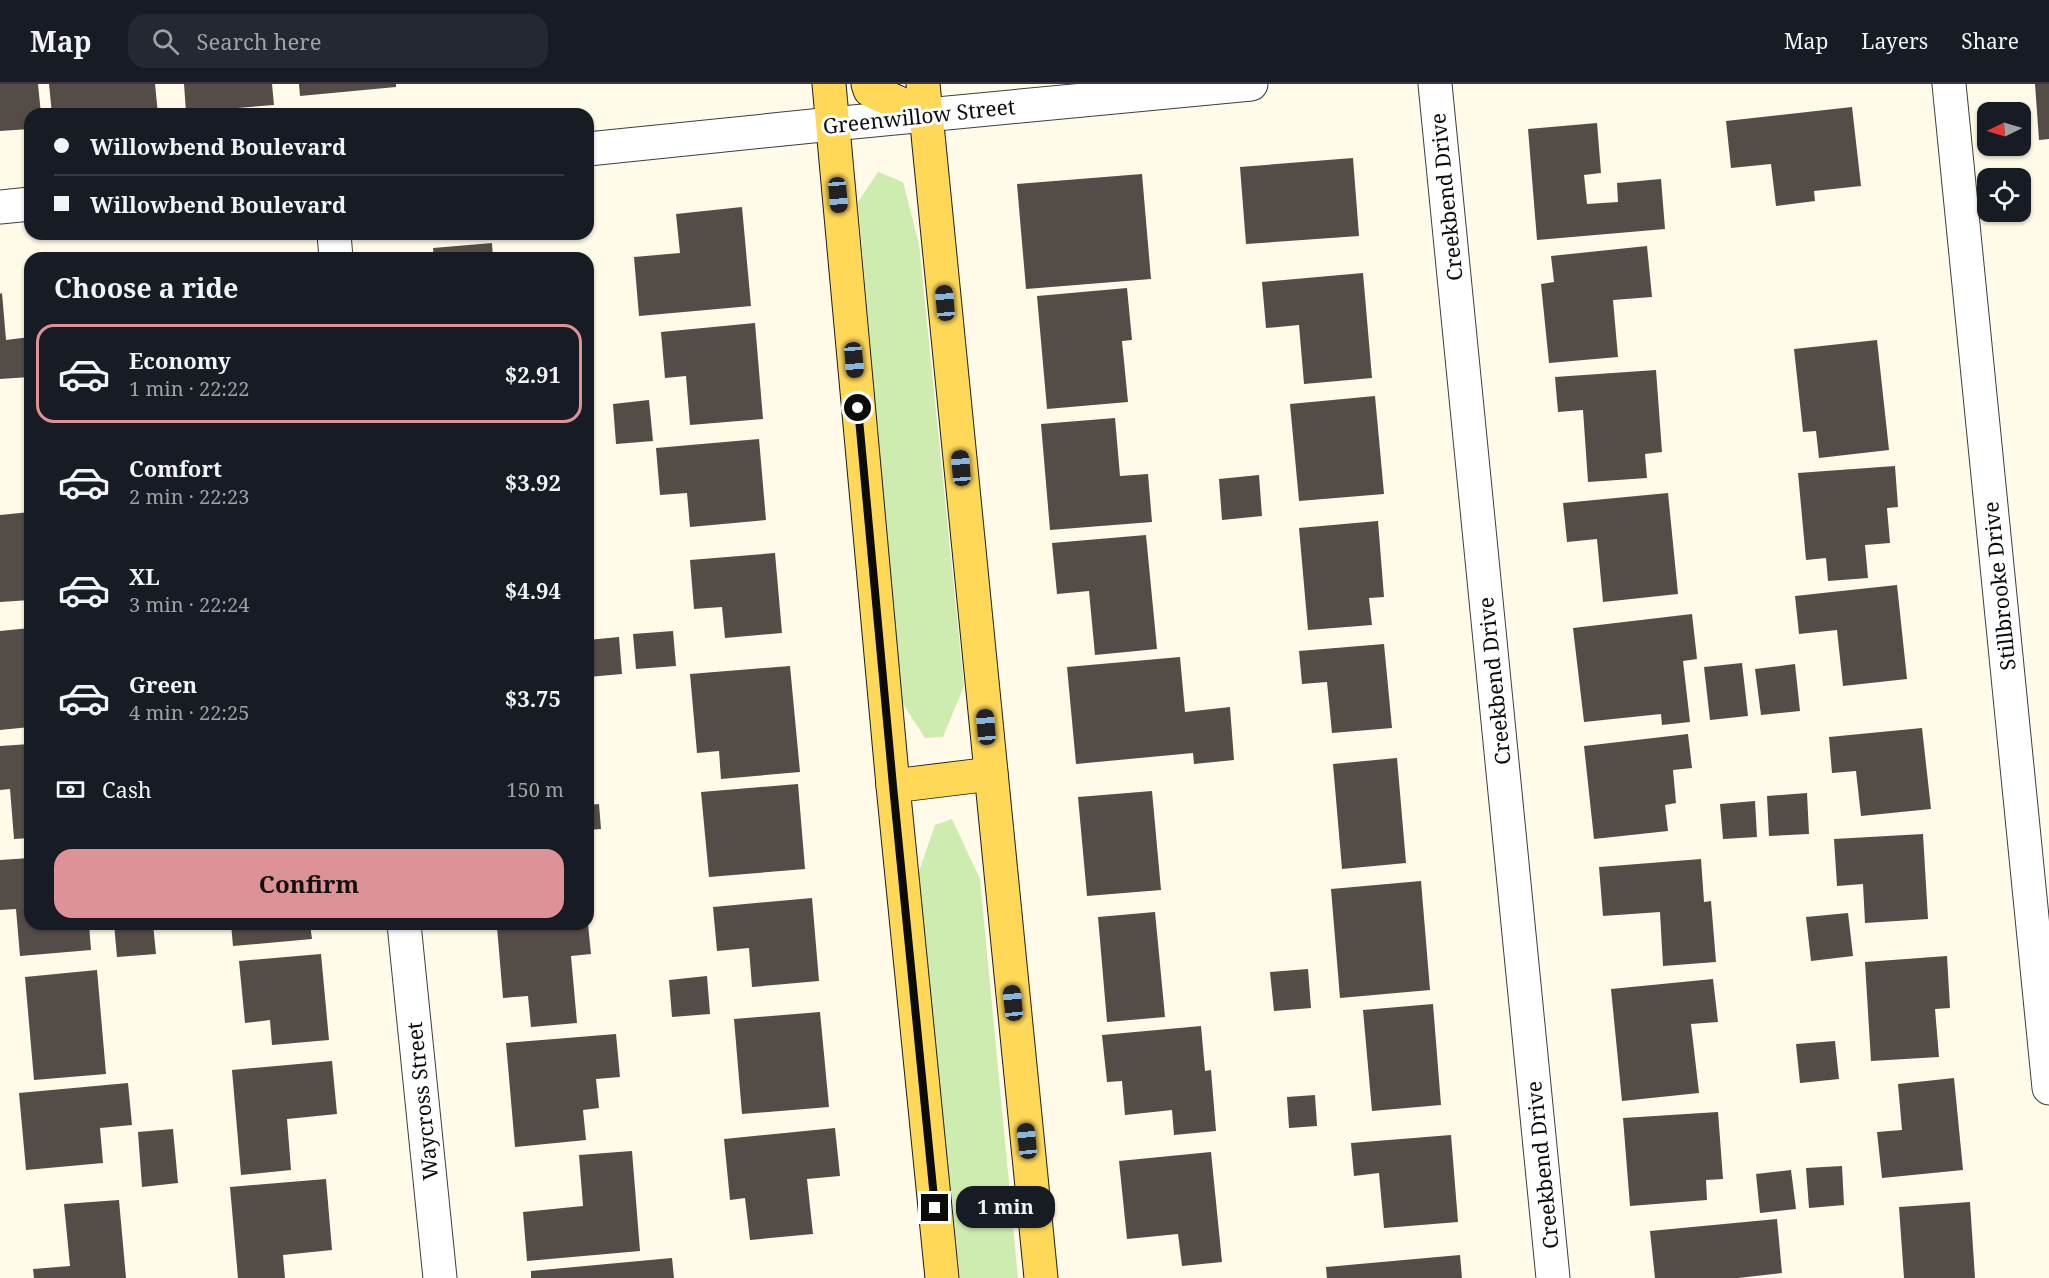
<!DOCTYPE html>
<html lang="en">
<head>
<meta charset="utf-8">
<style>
  body { margin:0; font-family:"Noto Serif",serif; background:#242831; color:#f1f3f6; height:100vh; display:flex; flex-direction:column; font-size:22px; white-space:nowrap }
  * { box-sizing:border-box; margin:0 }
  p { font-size:20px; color:#9ea1a6 }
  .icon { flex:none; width:33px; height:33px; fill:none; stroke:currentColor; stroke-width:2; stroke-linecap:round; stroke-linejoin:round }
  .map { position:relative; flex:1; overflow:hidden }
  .sheet { position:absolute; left:24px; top:168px; width:570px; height:678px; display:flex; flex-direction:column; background:#171b24; border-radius:18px; box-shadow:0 2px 4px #0004 }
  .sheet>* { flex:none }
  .guide { position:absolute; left:24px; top:24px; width:570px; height:132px; border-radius:18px; box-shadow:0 2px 4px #0004; display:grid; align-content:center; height:132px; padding:0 30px; background:#171b24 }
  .needle { width:39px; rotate:265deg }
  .buttons { position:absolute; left:1977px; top:18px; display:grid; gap:12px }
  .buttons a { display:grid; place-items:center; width:54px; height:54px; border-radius:12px; background:#171b24; box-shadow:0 2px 4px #0004; font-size:30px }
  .end { position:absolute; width:27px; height:27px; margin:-14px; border:8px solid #0b0b0b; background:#fff; box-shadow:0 0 0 3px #fff }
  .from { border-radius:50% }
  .bubble { position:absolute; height:42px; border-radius:18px; background:#171b24; box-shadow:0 2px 4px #0004; font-size:20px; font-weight:700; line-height:42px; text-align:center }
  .car { position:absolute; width:18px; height:36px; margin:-18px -9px; border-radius:8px; box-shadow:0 0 4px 2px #0007; background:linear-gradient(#222 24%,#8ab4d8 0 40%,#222 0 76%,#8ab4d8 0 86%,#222 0) }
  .guide b { display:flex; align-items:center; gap:21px; height:57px; font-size:22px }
  .guide b+b { border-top:2px solid #363941 }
  .guide i { width:15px; height:15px; background:#f1f3f6 }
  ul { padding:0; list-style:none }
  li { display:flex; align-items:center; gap:18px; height:99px; margin:0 12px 9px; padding:0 18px; border:3px solid transparent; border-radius:18px }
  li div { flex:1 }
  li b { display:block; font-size:22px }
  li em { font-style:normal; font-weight:700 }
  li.current { border-color:#dc9296 }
  li>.icon { width:54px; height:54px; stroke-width:1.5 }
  h2 { padding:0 30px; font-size:27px; line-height:72px }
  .pay { display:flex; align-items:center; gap:15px; height:66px; padding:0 30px; font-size:22px }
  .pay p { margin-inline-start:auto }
  .primary-button { display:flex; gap:12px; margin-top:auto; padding:12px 30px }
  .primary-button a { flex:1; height:69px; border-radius:18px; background:#dc9296; color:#111; font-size:24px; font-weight:700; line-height:69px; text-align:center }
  header { display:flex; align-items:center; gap:36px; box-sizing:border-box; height:84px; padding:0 30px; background:#171b24; border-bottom:2px solid #363941 }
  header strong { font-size:28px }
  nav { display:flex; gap:33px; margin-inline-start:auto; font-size:21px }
  .search { width:420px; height:54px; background:#242831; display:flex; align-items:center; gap:15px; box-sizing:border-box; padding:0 21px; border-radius:18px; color:#9ea1a6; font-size:22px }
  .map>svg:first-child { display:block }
  .green { fill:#ceebb0 }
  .building { fill:#544c46 }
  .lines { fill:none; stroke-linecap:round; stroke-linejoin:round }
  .minor-casing { stroke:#3e3e3e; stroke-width:35 }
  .major-casing { stroke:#1c1c1c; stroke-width:35 }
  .minor { stroke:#fff; stroke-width:33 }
  .major { stroke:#ffd858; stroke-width:33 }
  .route { stroke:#0b0b0b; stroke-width:8 }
  .labels { text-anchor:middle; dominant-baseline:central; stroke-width:6; stroke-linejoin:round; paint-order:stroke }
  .street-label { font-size:21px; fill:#0b0b0b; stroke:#fff }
</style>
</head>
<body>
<header>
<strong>Map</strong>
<div class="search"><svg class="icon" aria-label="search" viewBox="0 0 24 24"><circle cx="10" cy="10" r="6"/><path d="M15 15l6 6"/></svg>Search here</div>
<nav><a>Map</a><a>Layers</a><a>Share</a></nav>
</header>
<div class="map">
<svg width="2049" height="1194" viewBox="0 0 2049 1194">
  <rect width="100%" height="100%" fill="#fffbe8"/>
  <!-- green -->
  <g class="green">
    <polygon points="878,88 903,98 919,160 964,602 943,653 925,654 901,617 858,118"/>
    <polygon points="952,735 980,795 1018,1194 960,1194 917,793 935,741"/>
  </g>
  <!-- building -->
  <g class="building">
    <polygon points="0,0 38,0 41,30 30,30 30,45 0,47"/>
    <polygon points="49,0 155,0 158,30 52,30"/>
    <polygon points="184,0 272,0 274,21 186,28"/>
    <polygon points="299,0 396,0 396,3 300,12"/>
    <polygon points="2035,0 2049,0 2049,55 2039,56"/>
    <polygon points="1852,23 1861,102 1814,107 1815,117 1776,122 1771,80 1731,84 1726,37"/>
    <polygon points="1597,39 1601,89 1584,91 1587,120 1618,118 1617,99 1661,95 1665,145 1537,156 1528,45"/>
    <polygon points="1353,74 1359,152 1246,160 1240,83"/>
    <polygon points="1142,90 1151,195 1026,205 1017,100"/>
    <polygon points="742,123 751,222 639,232 634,173 680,169 676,130"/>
    <polygon points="492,159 493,174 434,174 433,164"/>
    <polygon points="1647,162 1652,213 1613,216 1618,273 1549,279 1541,200 1554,198 1551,172"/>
    <polygon points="1363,189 1372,294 1304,300 1299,241 1266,244 1262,198"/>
    <polygon points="1127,204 1132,256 1122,257 1128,318 1047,325 1037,212"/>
    <polygon points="2,209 6,256 30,253 30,293 0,295 0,210"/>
    <polygon points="755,239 763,335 690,341 686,292 665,294 661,248"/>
    <polygon points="1877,256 1889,366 1819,374 1816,347 1803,348 1794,265"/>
    <polygon points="1656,286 1662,368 1645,370 1647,394 1588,398 1583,326 1558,328 1555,293"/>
    <polygon points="1375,312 1384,410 1299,417 1290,320"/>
    <polygon points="649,316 653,357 616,360 613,320"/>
    <polygon points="1115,334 1120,392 1148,390 1152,438 1050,446 1041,340"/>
    <polygon points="759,355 766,436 690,443 687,409 660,411 656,364"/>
    <polygon points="1895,382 1898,423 1887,424 1890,459 1865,461 1868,494 1828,497 1826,474 1806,476 1798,389"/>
    <polygon points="1259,391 1262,432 1222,436 1219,395"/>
    <polygon points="1668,409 1678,510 1603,518 1597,455 1567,458 1563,419"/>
    <polygon points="30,428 30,516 0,518 0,431"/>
    <polygon points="1378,437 1384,513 1369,514 1372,541 1308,546 1299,444"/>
    <polygon points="1146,451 1157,565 1095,571 1089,507 1057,510 1052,459"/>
    <polygon points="775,469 782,549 725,554 722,523 694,525 690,476"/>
    <polygon points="1897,501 1907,595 1843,602 1837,546 1799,550 1795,512"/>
    <polygon points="1692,530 1697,575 1683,577 1690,638 1662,641 1661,630 1584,638 1573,544"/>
    <polygon points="30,544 30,643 0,646 0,547"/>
    <polygon points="673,547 676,582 636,585 633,550"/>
    <polygon points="619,553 622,590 588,593 588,556"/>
    <polygon points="1384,560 1392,644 1332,649 1327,598 1302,600 1299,567"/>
    <polygon points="1180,573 1185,628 1230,623 1234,676 1194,680 1193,669 1076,680 1067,583"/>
    <polygon points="1742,579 1748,632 1710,636 1704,583"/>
    <polygon points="1795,580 1800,627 1761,631 1755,585"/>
    <polygon points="790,582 800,688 721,695 719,667 697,669 690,590"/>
    <polygon points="1922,644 1931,725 1861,732 1856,687 1832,689 1829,653"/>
    <polygon points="1688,650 1692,684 1673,686 1676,719 1665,721 1668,747 1594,755 1584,662"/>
    <polygon points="30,660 30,754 14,755 10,705 0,706 0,662"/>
    <polygon points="1397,674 1406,779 1342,785 1333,680"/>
    <polygon points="798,700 805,785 709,793 701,708"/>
    <polygon points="1152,707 1161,806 1087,812 1078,713"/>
    <polygon points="1807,709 1809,750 1769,752 1767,712"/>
    <polygon points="1755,717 1757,753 1723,755 1720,720"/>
    <polygon points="599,720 601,745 588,746 588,721"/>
    <polygon points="1923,750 1928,835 1865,839 1863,800 1837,802 1834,755"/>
    <polygon points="30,774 30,840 89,840 91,866 20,872 16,825 0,826 0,776"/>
    <polygon points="1701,775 1704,818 1711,817 1716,878 1663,882 1660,828 1603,832 1599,783"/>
    <polygon points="1421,797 1430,906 1340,914 1331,805"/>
    <polygon points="812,814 819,897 752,903 749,864 717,867 713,823"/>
    <polygon points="1155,828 1165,933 1107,938 1098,833"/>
    <polygon points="1848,829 1853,872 1811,877 1806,833"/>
    <polygon points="114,840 153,840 156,870 117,873"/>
    <polygon points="231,840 310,840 312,855 233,862"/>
    <polygon points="530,840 588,840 591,870 571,872 577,939 531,943 528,912 503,914 497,843"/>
    <polygon points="321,870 329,956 272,961 270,936 245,939 239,877"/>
    <polygon points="1947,872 1950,924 1935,925 1939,973 1871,977 1865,878"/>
    <polygon points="1308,885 1311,924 1274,927 1270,888"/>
    <polygon points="97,886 106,990 34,996 25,893"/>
    <polygon points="707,892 710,930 672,933 669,896"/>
    <polygon points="1713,895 1718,938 1691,940 1699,1009 1622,1017 1611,905"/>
    <polygon points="1433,920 1441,1021 1372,1027 1363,926"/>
    <polygon points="820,928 829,1023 742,1030 734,935"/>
    <polygon points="1201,942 1205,987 1211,986 1216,1047 1174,1051 1172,1026 1125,1031 1122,997 1107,998 1102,951"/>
    <polygon points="616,950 620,993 596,995 599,1024 583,1026 586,1056 515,1063 506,959"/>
    <polygon points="1835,957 1839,995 1800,999 1796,960"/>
    <polygon points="332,977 337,1030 287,1035 291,1086 241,1091 232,986"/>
    <polygon points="1954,994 1963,1086 1882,1094 1877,1048 1902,1046 1898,1000"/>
    <polygon points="128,999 132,1041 100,1044 103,1079 26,1086 19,1009"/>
    <polygon points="1315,1011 1317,1042 1289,1044 1287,1013"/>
    <polygon points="1718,1028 1723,1095 1706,1096 1707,1116 1630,1122 1623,1034"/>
    <polygon points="835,1044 840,1092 807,1095 813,1150 750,1156 745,1114 730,1116 724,1055"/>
    <polygon points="173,1045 178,1099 142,1103 138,1048"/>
    <polygon points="1451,1051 1458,1138 1384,1144 1379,1089 1354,1092 1351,1059"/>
    <polygon points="632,1067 640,1167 527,1177 523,1128 583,1122 579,1071"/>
    <polygon points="1211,1068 1222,1178 1182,1182 1178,1150 1127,1155 1119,1077"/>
    <polygon points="1842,1082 1844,1121 1809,1124 1806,1084"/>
    <polygon points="1791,1086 1796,1125 1760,1129 1756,1090"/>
    <polygon points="326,1095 332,1166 283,1171 285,1194 238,1194 230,1103"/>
    <polygon points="119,1116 126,1194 34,1194 33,1185 70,1182 64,1120"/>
    <polygon points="1970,1118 1975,1194 1904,1194 1899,1123"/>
    <polygon points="1777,1135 1782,1189 1738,1194 1655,1194 1650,1147"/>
    <polygon points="1460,1171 1462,1194 1327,1194 1326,1183"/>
    <polygon points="672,1174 674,1194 531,1194 531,1187"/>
  </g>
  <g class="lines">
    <!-- minor casing -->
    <g class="minor-casing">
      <g id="minor">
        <polyline points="1435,0 1553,1194"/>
        <polyline points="1949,0 2049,1004"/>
        <polyline points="588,65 832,40 1251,0"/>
        <polyline points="0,123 30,120"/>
        <polyline points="334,150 336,174"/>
        <polyline points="404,840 440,1194"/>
      </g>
    </g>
    <!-- major casing -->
    <g class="major-casing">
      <g id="major">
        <polyline points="829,0 893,702 942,1194"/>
        <polyline points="868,0 870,6 876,9 927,31"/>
        <polyline points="923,0 1041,1194"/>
        <polyline points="893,702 991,690"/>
      </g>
    </g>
    <!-- minor -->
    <use href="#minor" class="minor"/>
    <!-- major -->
    <use href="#major" class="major"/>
  </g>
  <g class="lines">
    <!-- route -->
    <polyline class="route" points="858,324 893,702 935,1124"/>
  </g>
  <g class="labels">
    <!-- street labels -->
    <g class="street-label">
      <text transform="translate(919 32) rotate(-6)">Greenwillow Street</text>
      <text transform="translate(1446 113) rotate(-96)">Creekbend Drive</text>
      <text transform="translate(1999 502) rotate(-96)">Stillbrooke Drive</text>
      <text transform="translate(1494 597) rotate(-96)">Creekbend Drive</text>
      <text transform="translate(422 1017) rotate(-96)">Waycross Street</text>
      <text transform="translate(1542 1081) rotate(-96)">Creekbend Drive</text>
    </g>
  </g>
</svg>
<div class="buttons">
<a><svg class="needle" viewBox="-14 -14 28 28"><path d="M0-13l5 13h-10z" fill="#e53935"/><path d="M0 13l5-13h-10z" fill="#9ea1a6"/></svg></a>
<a><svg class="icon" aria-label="locate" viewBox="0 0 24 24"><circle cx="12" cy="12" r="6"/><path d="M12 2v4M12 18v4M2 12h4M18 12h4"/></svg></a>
</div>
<i class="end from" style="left:858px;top:324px"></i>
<i class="end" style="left:935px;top:1124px"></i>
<div class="bubble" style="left:956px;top:1102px;width:99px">1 min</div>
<i class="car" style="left:838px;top:111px;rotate:175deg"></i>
<i class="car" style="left:945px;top:219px;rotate:355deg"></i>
<i class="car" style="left:854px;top:276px;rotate:175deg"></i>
<i class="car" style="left:961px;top:384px;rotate:355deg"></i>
<i class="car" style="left:986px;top:643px;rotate:355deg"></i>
<i class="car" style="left:1013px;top:919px;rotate:354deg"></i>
<i class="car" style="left:1027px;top:1057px;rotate:354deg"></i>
<div class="guide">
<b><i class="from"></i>Willowbend Boulevard</b>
<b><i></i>Willowbend Boulevard</b>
</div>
<section class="sheet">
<h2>Choose a ride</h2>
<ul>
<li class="current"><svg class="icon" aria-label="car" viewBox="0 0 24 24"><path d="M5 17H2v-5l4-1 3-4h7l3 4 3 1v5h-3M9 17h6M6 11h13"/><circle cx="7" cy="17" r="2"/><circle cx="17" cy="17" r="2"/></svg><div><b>Economy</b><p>1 min · 22:22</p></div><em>$2.91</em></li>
<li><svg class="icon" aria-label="car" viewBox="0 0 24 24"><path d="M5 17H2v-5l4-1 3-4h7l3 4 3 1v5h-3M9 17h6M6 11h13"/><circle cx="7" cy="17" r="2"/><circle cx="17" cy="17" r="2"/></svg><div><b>Comfort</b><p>2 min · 22:23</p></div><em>$3.92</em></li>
<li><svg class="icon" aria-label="car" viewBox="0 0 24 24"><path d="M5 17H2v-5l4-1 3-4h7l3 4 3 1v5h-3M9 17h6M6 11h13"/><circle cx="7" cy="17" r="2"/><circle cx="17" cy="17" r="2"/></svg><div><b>XL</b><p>3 min · 22:24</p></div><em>$4.94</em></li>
<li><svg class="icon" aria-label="car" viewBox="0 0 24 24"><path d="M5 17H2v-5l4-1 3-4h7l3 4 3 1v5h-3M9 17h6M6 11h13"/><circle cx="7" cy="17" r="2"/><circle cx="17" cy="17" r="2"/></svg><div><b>Green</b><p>4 min · 22:25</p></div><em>$3.75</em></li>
</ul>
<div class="pay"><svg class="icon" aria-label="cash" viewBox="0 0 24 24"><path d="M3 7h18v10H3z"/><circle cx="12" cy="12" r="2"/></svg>Cash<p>150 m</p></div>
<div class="primary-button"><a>Confirm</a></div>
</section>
</div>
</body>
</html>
